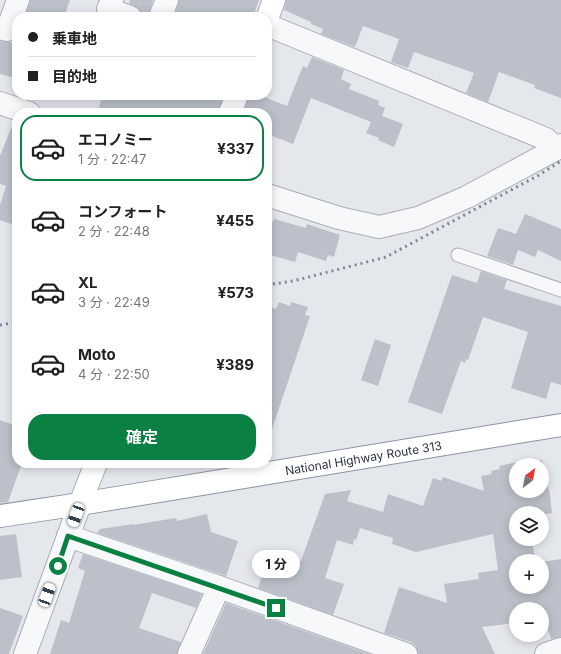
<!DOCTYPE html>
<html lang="ja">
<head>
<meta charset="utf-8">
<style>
  body { margin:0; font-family:Inter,"Noto Sans JP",sans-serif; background:#f6f6f6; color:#202124; height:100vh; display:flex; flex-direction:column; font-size:15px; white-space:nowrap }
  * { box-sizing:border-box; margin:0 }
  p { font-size:13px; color:#757577 }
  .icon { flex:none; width:22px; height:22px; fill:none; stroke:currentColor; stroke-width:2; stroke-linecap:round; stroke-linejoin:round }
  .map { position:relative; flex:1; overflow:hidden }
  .sheet { position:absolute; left:12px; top:108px; width:260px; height:360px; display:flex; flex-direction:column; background:#fff; border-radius:16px; box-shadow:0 2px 10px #0003 }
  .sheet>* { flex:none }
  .hud { position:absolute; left:12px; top:12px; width:260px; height:88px; border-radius:16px; box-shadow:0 2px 10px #0003; display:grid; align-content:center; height:88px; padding:0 16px; background:#fff }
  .needle { width:26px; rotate:32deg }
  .tools { position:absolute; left:509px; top:458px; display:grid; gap:8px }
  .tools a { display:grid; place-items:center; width:40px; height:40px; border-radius:50%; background:#fff; box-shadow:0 2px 10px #0003; font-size:20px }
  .end { position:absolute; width:18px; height:18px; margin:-9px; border:5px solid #0b8043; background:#fff; box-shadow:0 0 0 2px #fff }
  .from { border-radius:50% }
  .bubble { position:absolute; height:28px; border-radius:14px; background:#fff; box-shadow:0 2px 10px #0003; font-size:13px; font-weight:700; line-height:28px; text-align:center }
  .car { position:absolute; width:12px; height:24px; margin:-12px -6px; border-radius:5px; box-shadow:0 0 3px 1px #0007; background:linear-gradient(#fff 24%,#345 0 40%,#fff 0 76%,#345 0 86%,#fff 0) }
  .hud b { display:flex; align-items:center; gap:14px; height:38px; font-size:15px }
  .hud b+b { border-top:1px solid #e0e0e0 }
  .hud i { width:10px; height:10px; background:#202124 }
  ul { padding:7px 0 0; list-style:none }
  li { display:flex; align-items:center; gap:12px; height:66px; margin:0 8px 6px; padding:0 8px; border:2px solid transparent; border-radius:16px }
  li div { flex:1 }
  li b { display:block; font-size:15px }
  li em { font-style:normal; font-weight:700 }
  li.selected { border-color:#0b8043 }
  li>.icon { width:36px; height:36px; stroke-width:1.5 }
  .cta { display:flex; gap:8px; margin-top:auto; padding:8px 16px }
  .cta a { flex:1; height:46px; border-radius:16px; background:#0b8043; color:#fff; font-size:16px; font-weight:700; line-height:46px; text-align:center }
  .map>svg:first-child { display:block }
  .building { fill:#bbc0ca; fill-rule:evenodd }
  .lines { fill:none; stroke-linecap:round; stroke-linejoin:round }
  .lane-casing { stroke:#a9aeb7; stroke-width:15 }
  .street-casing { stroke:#a9aeb7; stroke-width:24 }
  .secondary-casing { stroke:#a9aeb7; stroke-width:24 }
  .highway-casing { stroke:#8b94a3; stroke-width:24 }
  .lane { stroke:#f7f8fa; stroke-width:13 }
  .street { stroke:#f7f8fa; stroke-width:22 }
  .secondary { stroke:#fff; stroke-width:22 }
  .highway { stroke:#fff; stroke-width:22 }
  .rail { stroke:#7d8696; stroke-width:3; stroke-dasharray:2 4; stroke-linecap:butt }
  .route { stroke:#0b8043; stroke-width:5 }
  .labels { text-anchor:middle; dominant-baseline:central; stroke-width:3.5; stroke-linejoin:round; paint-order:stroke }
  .street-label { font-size:12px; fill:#2b3445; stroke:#f4f6f9 }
</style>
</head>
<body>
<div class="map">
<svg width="561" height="654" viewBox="0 0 561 654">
  <rect width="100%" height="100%" fill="#e4e7ec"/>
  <!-- building -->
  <g class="building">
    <polygon points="30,0 70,0 64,17 25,17"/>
    <polygon points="130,0 153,0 148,17 142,17 139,9 129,3"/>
    <polygon points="179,0 259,0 253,17 174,17"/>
    <polygon points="286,0 561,0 561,98 534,88 535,85 499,72 488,102 466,93 474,73 414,52 408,68 391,62 399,39 363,26 355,47 321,34 323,29 311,24 311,22 284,10"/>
    <polygon points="0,41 17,43 17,79 0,74"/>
    <polygon points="312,57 344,70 341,79 351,84 349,89 379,101 378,105 385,108 382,116 403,124 394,147 378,140 379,138 366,133 371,122 311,98 293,144 267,134 267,113 243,113 249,95 259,95 287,106 303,66 307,68"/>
    <polygon points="103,95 224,95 218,113 97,113"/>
    <polygon points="14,121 17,122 17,226 0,220 0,205 6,186 0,184 0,156"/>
    <polygon points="525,214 561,229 561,261 538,250 535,257 518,250 513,265 487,256 498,228 516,234"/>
    <polygon points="274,219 306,228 307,224 340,235 334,257 328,255 326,261 298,252 295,262 267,254 267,220 273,222"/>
    <polygon points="481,271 507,280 504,289 561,306 561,385 551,382 546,399 511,388 528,332 483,317 468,360 466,359 465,363 461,361 442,414 408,402 452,275 477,283"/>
    <polygon points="279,302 290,306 291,302 308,307 305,315 310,316 270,435 267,434 267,306 276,309"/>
    <polygon points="375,339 391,345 378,386 361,380"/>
    <polygon points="0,420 17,426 17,463 22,463 8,502 0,503"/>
    <path d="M542,460L550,495L552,513L542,515V513H516V539H532L535,561H516V587H542V562L561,559V637L551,639L542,613V609H516V616L512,617L513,623L482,627L495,654H418L416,646L411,642L384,633L399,587L447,603L444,584L479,579L478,573L498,570L493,534L416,552L392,544L393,538L360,528L356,540L354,539L353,545L337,540L325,578L344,584L333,615L258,588L270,552L301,561L325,494L351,490L347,501L383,512L388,494L423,506L433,478L441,481L443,477L484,491L481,476L492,474L491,471L500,469L499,466L518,462L519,465ZM516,465H542V491H516Z"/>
    <polygon points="207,514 211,532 238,541 226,576 97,533 100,529 134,524 133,525 176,518 177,521"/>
    <polygon points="16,534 22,577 0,580 0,536"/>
    <polygon points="83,554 202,594 196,608 152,593 139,628 181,642 177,654 50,654 61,620 69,623 85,571 78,568"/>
    <polygon points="226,603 369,654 203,654"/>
    <polygon points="0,608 23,616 9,654 0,654"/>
  </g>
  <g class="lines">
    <!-- lane casing -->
    <g class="lane-casing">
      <polyline id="lane" points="458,255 561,290"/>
    </g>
    <!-- street casing -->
    <g class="street-casing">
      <g id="street">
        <polyline points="112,0 108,9 130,17"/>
        <polyline points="160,17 167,0"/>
        <polyline points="267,25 546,139 556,149"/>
        <polyline points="0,28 7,30 18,0"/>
        <polyline points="0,103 29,113"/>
        <polyline points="267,195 339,218 379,227 418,218 467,197 556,149 561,145"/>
        <polyline points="68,536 219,587 406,654"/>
        <polyline points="25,654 80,504"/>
        <polyline points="189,654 219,587"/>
        <polyline points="546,654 561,649"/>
      </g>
    </g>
    <!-- secondary casing -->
    <g class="secondary-casing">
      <g id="secondary">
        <polyline points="267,19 274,0"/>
        <polyline points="230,113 237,95"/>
        <polyline points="80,504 96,463"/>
      </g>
    </g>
    <!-- highway casing -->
    <g class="highway-casing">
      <g id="highway">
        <path id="s1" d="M0,516L80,504L561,425"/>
      </g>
    </g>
    <!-- lane -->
    <use href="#lane" class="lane"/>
    <!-- street -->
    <use href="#street" class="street"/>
    <!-- secondary -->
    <use href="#secondary" class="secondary"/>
    <!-- highway -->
    <use href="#highway" class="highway"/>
    <!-- rail -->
    <g class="rail">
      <polyline points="267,285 293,281 386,257 539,175 561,161"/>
      <polyline points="0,325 17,322"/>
    </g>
  </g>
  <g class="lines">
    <!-- route -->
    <polyline class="route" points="58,566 68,536 276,608"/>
  </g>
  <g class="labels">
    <!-- street labels -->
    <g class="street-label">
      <text stroke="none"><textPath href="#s1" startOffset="368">National Highway Route 313</textPath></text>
    </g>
  </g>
</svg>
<div class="tools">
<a><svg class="needle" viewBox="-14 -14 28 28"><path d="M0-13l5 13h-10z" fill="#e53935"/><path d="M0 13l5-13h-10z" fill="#757577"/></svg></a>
<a><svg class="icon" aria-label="layers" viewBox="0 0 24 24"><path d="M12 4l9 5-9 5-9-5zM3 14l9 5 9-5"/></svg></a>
<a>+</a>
<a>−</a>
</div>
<i class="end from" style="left:58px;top:566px"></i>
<i class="end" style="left:276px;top:608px"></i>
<div class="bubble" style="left:252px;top:550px;width:48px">1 分</div>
<i class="car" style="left:76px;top:515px;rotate:200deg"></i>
<i class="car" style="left:47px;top:595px;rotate:20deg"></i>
<div class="hud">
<b><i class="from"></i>乗車地</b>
<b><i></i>目的地</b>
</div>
<section class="sheet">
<ul>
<li class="selected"><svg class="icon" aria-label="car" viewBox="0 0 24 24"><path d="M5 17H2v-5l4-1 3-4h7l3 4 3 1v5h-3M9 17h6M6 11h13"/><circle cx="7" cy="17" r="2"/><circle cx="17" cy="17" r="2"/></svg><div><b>エコノミー</b><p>1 分 · 22:47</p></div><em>¥337</em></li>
<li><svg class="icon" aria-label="car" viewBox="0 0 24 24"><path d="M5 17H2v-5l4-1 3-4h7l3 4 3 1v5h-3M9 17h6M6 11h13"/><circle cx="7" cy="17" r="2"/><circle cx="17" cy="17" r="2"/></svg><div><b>コンフォート</b><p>2 分 · 22:48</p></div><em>¥455</em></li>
<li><svg class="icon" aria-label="car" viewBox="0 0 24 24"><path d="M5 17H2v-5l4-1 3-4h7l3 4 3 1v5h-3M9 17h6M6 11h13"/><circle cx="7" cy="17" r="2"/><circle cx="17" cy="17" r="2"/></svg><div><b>XL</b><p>3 分 · 22:49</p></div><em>¥573</em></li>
<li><svg class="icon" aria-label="car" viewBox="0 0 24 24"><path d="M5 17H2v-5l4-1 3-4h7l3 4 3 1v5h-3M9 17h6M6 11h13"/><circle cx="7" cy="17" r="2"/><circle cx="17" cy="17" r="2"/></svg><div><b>Moto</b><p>4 分 · 22:50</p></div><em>¥389</em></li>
</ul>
<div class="cta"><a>確定</a></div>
</section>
</div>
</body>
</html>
